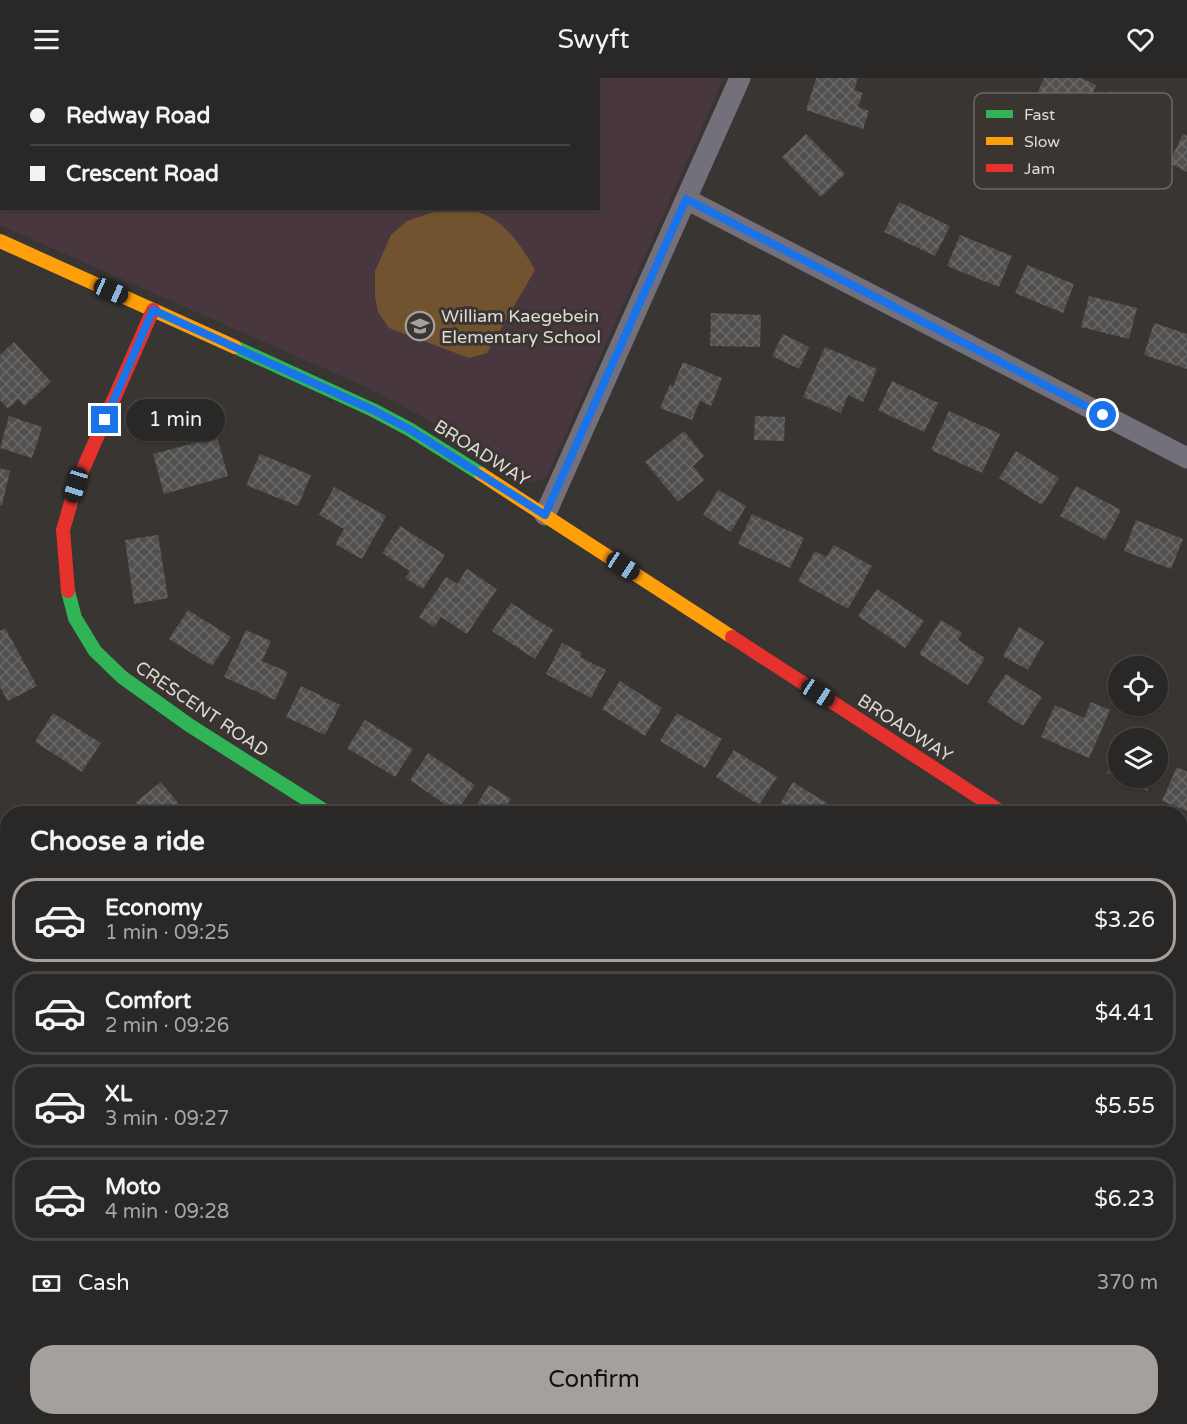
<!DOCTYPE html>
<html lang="en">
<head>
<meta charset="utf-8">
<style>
  body { margin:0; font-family:"Varela Round",sans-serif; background:#32302e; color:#f1f3f6; height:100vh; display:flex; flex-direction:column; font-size:22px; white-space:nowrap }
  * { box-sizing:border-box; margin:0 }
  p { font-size:20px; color:#a5a6a7 }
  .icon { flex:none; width:33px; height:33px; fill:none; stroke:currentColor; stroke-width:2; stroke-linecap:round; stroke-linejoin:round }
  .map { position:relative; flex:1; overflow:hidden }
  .panel { position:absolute; left:0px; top:728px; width:1188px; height:620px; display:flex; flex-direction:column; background:#2a2826; border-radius:24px 24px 0 0; box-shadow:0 2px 4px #0004,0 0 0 2px #464443 }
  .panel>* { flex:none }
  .banner { position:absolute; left:0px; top:0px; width:600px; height:132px; box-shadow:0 2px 4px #0004,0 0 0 2px #464443; display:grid; align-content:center; height:132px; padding:0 30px; background:#2a2826 }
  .fabs { position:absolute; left:1108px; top:578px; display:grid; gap:12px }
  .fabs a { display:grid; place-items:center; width:60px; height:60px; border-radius:50%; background:#2a2826; box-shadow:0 2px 4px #0004,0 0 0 2px #464443; font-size:30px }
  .end { position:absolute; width:27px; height:27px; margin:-14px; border:8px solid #1a73e8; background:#fff; box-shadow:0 0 0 3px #fff }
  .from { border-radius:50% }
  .bubble { position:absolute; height:42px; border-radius:21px; background:#2a2826; box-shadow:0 2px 4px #0004,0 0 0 2px #464443; font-size:20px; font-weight:600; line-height:42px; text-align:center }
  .car { position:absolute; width:18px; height:36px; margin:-18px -9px; border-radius:8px; box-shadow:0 0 4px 2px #0007; background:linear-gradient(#222 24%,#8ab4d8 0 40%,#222 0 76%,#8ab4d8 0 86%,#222 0) }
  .banner b { display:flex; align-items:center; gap:21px; height:57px; font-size:22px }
  .banner b+b { border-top:2px solid #464443 }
  .banner i { width:15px; height:15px; background:#f1f3f6 }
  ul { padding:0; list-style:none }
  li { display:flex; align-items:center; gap:18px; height:84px; margin:0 12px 9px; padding:0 18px; border:3px solid #464443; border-radius:24px }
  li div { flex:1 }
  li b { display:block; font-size:22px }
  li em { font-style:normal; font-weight:600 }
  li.selected { border-color:#a3a09d }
  li>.icon { width:54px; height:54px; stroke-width:1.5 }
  h2 { padding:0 30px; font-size:27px; line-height:72px }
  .pay { display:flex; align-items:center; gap:15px; height:66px; padding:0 30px; font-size:22px }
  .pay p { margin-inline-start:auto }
  .primary-button { display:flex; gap:12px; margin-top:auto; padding:12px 30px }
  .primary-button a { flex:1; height:69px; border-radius:24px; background:#a3a09d; color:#111; font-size:24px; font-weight:600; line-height:69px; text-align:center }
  header { display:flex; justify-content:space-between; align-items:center; height:78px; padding:0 30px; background:#2a2826; font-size:27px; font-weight:600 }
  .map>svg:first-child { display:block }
  .education { fill:#48373e; fill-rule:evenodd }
  .pitch { fill:#725330 }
  .building { fill:url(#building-cross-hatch) }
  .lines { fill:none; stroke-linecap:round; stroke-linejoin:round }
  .street { stroke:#74707b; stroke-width:21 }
  .fast { stroke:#30b455; stroke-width:14 }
  .slow { stroke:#ff9f0a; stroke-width:14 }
  .jam { stroke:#e5322d; stroke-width:14 }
  .route { stroke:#1a73e8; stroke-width:8 }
  .labels { text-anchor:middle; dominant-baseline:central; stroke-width:6; stroke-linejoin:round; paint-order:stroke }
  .poi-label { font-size:18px; fill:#dddad7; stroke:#3a3530; text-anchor:start }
  .street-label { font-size:18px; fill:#dddad7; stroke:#3a3530 }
  .key { fill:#3a3530; stroke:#6b6762; stroke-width:1.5 }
  .key-label { font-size:16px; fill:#dddad7 }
</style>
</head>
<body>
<header><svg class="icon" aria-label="menu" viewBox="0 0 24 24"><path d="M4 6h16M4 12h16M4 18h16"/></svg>Swyft<svg class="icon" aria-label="heart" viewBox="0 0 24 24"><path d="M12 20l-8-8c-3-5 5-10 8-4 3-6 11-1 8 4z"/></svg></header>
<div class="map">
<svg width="1187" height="1346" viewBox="0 0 1187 1346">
  <defs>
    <pattern id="building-cross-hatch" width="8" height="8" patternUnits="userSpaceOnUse" patternTransform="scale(1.5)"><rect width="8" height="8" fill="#52504e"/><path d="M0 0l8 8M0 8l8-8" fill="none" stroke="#6a6967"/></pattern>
  </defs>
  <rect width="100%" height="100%" fill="#383532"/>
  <!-- education -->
  <path class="education" d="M0,0H724L547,398L540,403L524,404L430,343L370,311L0,147ZM2,2H598V130H2Z"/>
  <!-- pitch -->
  <path class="pitch" d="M440,132C453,132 468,131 481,135C506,144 523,170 535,192L487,275L469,280L389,250L378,234L375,219V193L391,157L407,143Z"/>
  <!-- building -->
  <g class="building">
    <polygon points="816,0 858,0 854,12 863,15 858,29 869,33 863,51 806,32"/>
    <polygon points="1044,0 1081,0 1096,7 1082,41 1035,21"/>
    <polygon points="1111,13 1128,21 1122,32 1152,45 1139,75 1115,64 1111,74 1088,64"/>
    <polygon points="806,56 845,96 821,119 782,79"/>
    <polygon points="1183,56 1187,58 1187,94 1169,85"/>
    <polygon points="899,124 950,148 935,178 884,154"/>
    <polygon points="960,157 1012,178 999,209 947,188"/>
    <polygon points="1027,187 1074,206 1063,235 1015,215"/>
    <polygon points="1089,218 1137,230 1129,261 1081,249"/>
    <polygon points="711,235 761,237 760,269 710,268"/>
    <polygon points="1154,245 1187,256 1187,291 1144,277"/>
    <polygon points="783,256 809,269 799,291 772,278"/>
    <polygon points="14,264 51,304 24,328 18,321 8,331 0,322 0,277"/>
    <polygon points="825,269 877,291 863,324 848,317 841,335 803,319"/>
    <polygon points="683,284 722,300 711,328 700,323 692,342 660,330 670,306 673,308"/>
    <polygon points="892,303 938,325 924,354 878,332"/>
    <polygon points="949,333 1000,356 982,395 931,372"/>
    <polygon points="9,338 42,349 32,380 0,370"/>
    <polygon points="755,338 785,339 784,363 754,362"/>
    <polygon points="684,353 704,378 693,388 704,402 678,424 645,384"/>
    <polygon points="217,359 228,398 164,416 153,376"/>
    <polygon points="1016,373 1059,400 1042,427 999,400"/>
    <polygon points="260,376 311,397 298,428 246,407"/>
    <polygon points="0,390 10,393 2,427 0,427"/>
    <polygon points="1076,408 1121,432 1105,462 1060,438"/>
    <polygon points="334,409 386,438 362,481 335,466 344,451 319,437"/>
    <polygon points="718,412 746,428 731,454 703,437"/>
    <polygon points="752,436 804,460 790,490 738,466"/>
    <polygon points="1136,442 1183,461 1171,491 1124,473"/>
    <polygon points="400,448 445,477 423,511 405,500 410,493 382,475"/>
    <polygon points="158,457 168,520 134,526 125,462"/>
    <polygon points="834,467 872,488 848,531 798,503 815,473 826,479"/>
    <polygon points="467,491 497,511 467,556 441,539 434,549 419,539 446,499 457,506"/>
    <polygon points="877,511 924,543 905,570 858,538"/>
    <polygon points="511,525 553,552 535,581 492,553"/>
    <polygon points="188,532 231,559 212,588 169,561"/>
    <polygon points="941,542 962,555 958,562 985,580 968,607 919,576"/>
    <polygon points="1019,549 1044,564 1028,592 1003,578"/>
    <polygon points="5,550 37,608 8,623 0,609 0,553"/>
    <polygon points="246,552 271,563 262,583 288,594 275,622 224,599"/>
    <polygon points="562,565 582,575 580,579 606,592 591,620 546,596"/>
    <polygon points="1006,596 1042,619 1023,648 987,624"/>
    <polygon points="620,603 662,630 645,658 602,631"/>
    <polygon points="301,608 340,627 325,657 286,639"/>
    <polygon points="1091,624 1110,632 1089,680 1041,659 1055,627 1084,640"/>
    <polygon points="53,635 101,665 82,694 35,664"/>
    <polygon points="677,635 722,661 705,690 660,663"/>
    <polygon points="365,642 413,671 395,699 347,670"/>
    <polygon points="1119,669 1119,699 1154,699 1147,713 1107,695"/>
    <polygon points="734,672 777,699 759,727 716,699"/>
    <polygon points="428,675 475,707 456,734 410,702"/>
    <polygon points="1177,689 1187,694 1187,733 1162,723"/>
    <polygon points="161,704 186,735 145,735 136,724"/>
    <polygon points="793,704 830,727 825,735 779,735 776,733"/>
    <polygon points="489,707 511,721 504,732 509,735 472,735"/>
    <polygon points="8,848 8,912 6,913 0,904 0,854"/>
    <polygon points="1180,1046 1187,1048 1187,1094 1180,1092"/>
    <polygon points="8,1087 8,1115 0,1103 0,1091"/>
    <polygon points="1180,1128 1187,1131 1187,1183 1180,1180"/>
    <polygon points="126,1340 159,1340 159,1346 125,1346"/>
  </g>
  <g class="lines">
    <!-- street -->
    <g class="street">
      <polyline points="686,121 1187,380"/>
      <polyline points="545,437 740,0"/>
      <polyline points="1180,850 1187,833"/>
      <polyline points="0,1008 8,1002"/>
      <polyline points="228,1346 229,1340"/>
    </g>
    <!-- fast -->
    <g class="fast">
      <polyline points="235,269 373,332 409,351 481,396"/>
      <polyline points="68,513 75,540 95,573 122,599 189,647 328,735"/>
    </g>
    <!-- slow -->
    <g class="slow">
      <polyline points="0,163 235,269"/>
      <polyline points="481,396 732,559"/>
      <polyline points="1180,825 1187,827"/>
    </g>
    <!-- jam -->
    <g class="jam">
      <polyline points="68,513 63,452 76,407 153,232"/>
      <polyline points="732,559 1003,735"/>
    </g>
  </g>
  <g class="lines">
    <!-- route -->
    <polyline class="route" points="105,342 153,232 373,332 409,351 545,437 686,121 1103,337"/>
  </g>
  <!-- icons -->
  <defs>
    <g id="school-ring" transform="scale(1.5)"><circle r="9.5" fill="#3a3530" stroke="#a3a09d" stroke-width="1.5"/><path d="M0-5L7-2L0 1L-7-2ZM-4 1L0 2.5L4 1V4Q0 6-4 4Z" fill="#a3a09d"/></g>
  </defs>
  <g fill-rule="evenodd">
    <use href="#school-ring" x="420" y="248"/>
  </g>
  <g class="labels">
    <!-- poi labels -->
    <g class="poi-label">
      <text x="441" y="238">William Kaegebein<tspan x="441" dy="21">Elementary School</tspan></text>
    </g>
    <!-- street labels -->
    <g class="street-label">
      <text transform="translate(482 375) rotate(32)">BROADWAY</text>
      <text transform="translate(202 631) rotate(34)">CRESCENT ROAD</text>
      <text transform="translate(905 650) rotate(33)">BROADWAY</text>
    </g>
  </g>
  <!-- legend -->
  <rect x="974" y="15" width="198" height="96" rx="9" class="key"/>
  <rect x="986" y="32" width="27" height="8" fill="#30b455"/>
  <rect x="986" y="59" width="27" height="8" fill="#ff9f0a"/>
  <rect x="986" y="86" width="27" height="8" fill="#e5322d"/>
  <g class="key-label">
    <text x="1024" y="42">Fast</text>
    <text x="1024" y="69">Slow</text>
    <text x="1024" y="96">Jam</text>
  </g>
</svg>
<div class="fabs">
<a><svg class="icon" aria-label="locate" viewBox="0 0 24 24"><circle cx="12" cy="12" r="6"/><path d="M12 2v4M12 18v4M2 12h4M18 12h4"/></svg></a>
<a><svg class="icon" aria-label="layers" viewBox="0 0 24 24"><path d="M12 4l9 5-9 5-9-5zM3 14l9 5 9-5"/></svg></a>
</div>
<i class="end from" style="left:1103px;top:337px"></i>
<i class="end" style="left:105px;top:342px"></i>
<div class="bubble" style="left:126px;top:321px;width:99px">1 min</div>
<i class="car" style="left:111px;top:213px;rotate:114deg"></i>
<i class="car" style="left:76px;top:407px;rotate:197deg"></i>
<i class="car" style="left:623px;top:488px;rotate:123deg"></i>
<i class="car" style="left:818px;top:615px;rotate:123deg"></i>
<div class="banner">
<b><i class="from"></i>Redway Road</b>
<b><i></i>Crescent Road</b>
</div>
<section class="panel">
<h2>Choose a ride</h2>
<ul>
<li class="selected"><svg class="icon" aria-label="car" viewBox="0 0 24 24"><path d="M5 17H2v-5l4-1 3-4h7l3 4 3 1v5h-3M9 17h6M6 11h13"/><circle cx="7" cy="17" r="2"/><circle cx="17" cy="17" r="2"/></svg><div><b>Economy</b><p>1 min · 09:25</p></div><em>$3.26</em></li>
<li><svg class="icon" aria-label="car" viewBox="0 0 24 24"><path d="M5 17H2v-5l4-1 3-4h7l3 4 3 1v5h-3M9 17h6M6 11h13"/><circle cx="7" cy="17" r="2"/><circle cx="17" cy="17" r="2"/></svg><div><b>Comfort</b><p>2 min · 09:26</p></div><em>$4.41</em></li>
<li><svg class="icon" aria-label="car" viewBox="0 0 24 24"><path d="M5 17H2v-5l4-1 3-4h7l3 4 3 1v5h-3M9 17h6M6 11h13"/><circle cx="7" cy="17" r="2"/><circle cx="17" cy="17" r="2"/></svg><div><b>XL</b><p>3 min · 09:27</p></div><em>$5.55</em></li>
<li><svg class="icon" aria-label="car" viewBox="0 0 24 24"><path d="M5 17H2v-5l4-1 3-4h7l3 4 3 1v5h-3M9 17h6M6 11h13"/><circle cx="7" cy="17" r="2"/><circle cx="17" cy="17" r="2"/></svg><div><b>Moto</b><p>4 min · 09:28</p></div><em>$6.23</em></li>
</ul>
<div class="pay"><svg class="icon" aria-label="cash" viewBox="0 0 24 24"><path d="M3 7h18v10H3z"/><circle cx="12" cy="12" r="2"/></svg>Cash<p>370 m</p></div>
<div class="primary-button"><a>Confirm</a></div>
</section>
</div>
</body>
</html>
